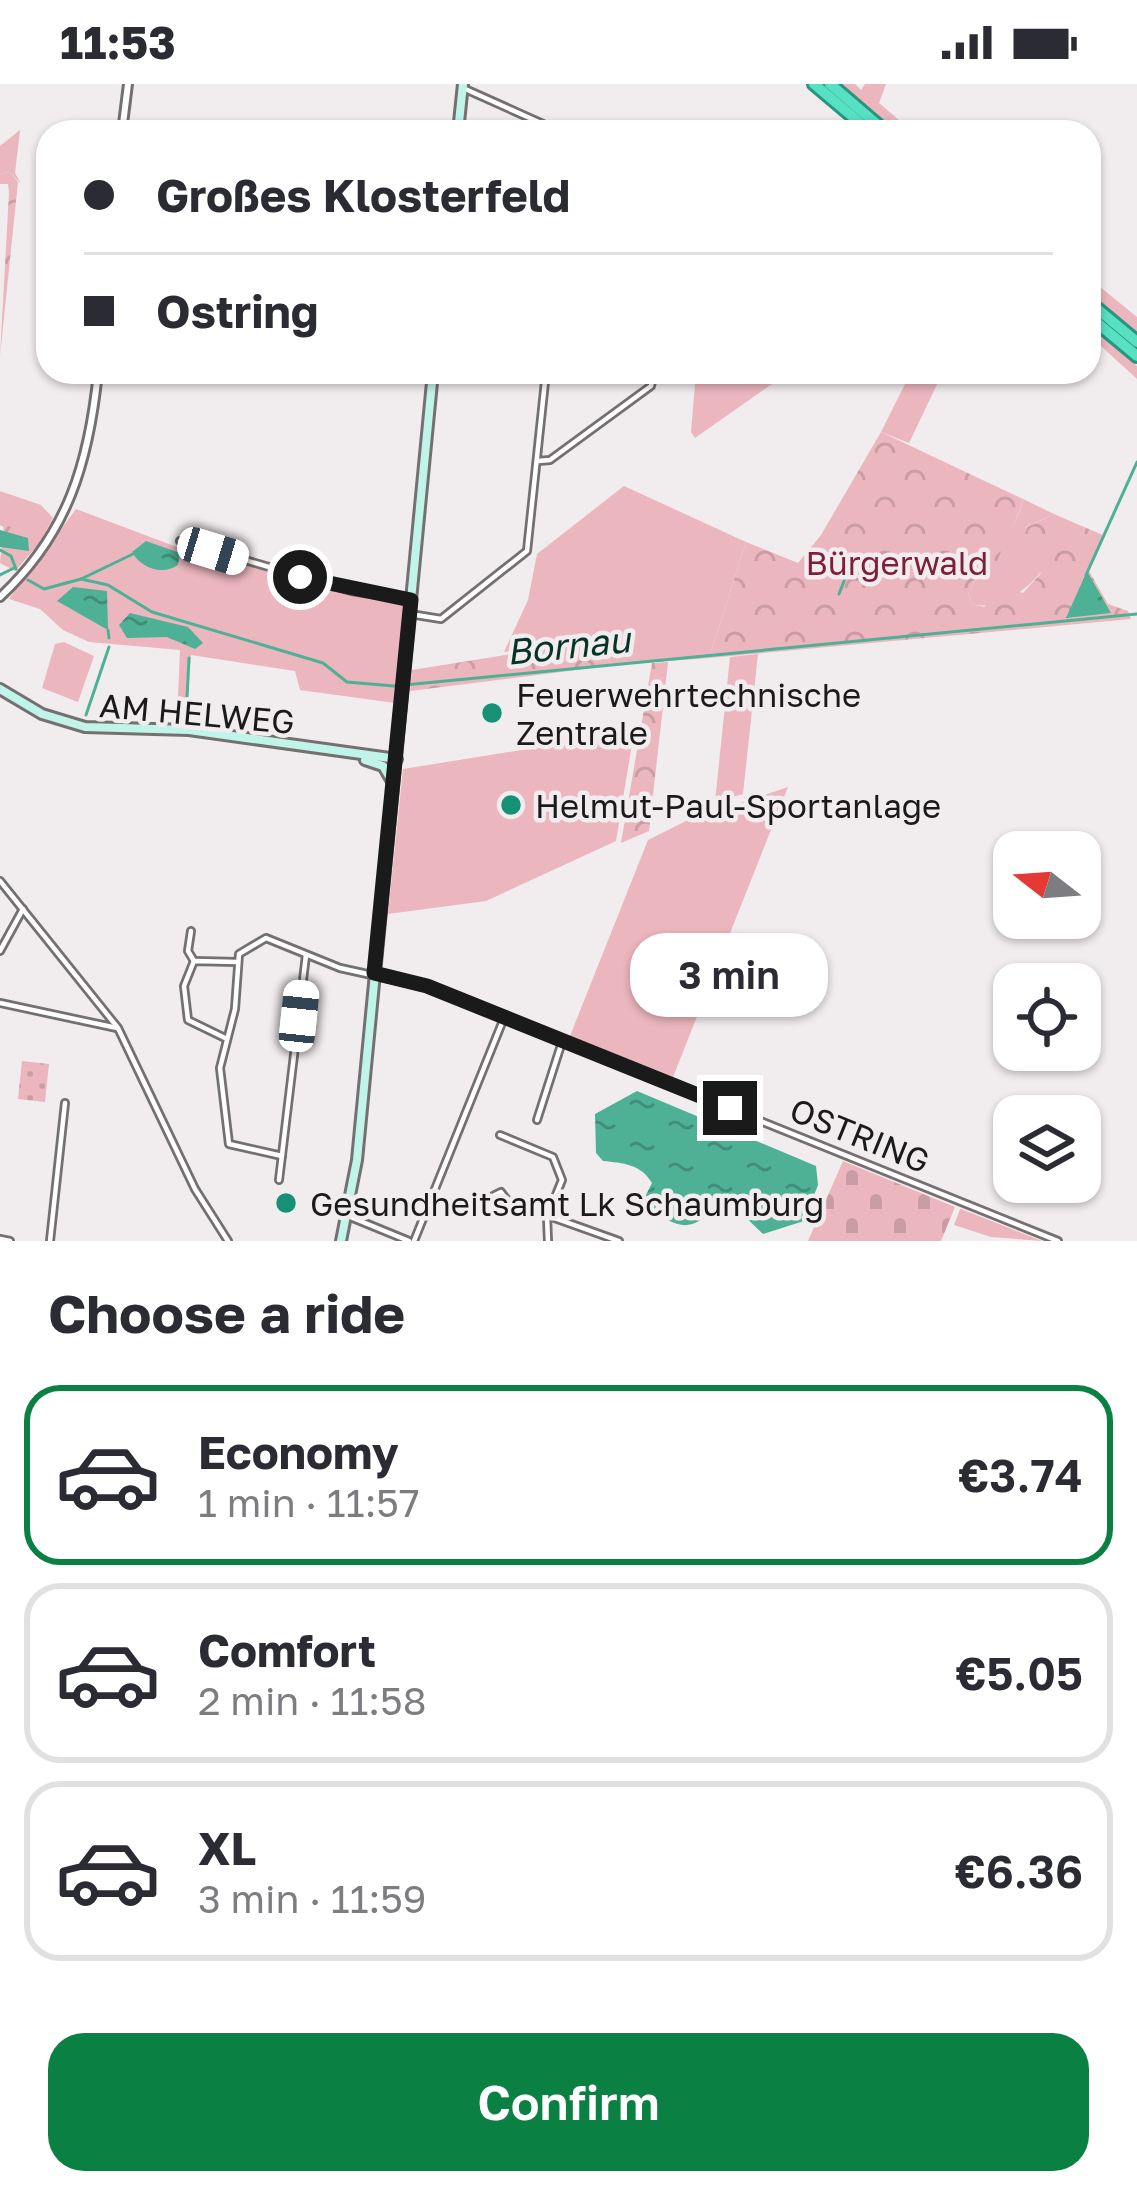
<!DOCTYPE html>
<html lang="en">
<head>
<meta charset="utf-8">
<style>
  body { margin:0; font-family:"Golos Text",sans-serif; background:#f7f7f7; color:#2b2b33; height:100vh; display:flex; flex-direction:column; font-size:45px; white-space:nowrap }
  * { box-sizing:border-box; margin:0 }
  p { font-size:39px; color:#7c7c81 }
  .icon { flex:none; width:66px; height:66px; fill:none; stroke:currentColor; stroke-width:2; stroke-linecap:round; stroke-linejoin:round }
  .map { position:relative; height:1157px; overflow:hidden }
  .sheet { display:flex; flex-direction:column; background:#fff; flex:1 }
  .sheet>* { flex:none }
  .banner { position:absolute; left:36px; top:36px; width:1065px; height:264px; border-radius:36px; box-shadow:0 3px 9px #0004; display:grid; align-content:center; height:264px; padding:0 48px; background:#fff }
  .needle { width:78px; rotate:287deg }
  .buttons { position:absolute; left:993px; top:747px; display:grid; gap:24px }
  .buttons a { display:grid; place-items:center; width:108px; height:108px; border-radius:24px; background:#fff; box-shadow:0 3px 9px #0004; font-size:60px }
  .end { position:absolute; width:54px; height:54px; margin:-27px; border:15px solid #1b1a1a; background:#fff; box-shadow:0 0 0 6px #fff }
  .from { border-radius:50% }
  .bubble { position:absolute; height:84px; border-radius:36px; background:#fff; box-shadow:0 3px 9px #0004; font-size:39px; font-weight:600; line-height:84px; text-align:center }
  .car { position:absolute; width:36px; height:72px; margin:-36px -18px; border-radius:15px; box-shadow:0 0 9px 3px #0007; background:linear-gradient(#fff 24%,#345 0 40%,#fff 0 76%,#345 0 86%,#fff 0) }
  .banner b { display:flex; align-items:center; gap:42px; height:114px; font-size:45px }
  .banner b+b { border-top:3px solid #e1e1e2 }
  .banner i { width:30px; height:30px; background:#2b2b33 }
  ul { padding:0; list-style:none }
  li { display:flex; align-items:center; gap:36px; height:180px; margin:0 24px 18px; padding:0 24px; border:6px solid #e1e1e2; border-radius:36px }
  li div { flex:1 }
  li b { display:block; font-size:45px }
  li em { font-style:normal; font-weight:600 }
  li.selected { border-color:#0b8043 }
  li>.icon { width:108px; height:108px; stroke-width:1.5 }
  h2 { padding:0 48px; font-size:54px; line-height:144px }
  .cta { display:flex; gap:24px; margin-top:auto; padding:24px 48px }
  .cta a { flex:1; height:138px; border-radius:36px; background:#0b8043; color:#fff; font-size:48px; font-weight:600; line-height:138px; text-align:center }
  .status { display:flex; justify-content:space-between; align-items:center; height:84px; padding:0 60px; background:#fff; direction:ltr }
  .status svg { height:33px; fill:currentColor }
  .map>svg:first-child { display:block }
  .green { fill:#ecb6be }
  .forest { fill:url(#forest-crowns) }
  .cemetery { fill:url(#cemetery-stones) }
  .park { fill:url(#park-dots) }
  .water { fill:url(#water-ripples) }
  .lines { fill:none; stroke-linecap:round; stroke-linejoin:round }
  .stream { stroke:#4eb095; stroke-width:3 }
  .minor-casing { stroke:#747071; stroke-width:10 }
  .tertiary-casing { stroke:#747071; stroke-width:12 }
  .secondary-casing { stroke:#747071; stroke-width:14 }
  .trunk-casing { stroke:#28967d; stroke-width:16 }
  .minor { stroke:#fff; stroke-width:4.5 }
  .tertiary { stroke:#fff; stroke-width:6 }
  .secondary { stroke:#c1f4e8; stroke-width:8 }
  .trunk { stroke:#58e0c2; stroke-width:10 }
  .route { stroke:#1b1a1a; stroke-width:15 }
  .poi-dot { fill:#179176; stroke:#f1eced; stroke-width:4.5 }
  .labels { text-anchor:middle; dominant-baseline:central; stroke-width:9; stroke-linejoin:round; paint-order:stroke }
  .park-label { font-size:33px; fill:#7e1e3a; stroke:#f1eced }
  .poi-label { font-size:33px; fill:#1b1a1a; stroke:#f1eced; text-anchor:start }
  .street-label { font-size:33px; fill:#1b1a1a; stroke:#f1eced }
  .water-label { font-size:36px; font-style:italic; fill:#053328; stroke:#f1eced }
</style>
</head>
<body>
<div class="status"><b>11:53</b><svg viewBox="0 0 49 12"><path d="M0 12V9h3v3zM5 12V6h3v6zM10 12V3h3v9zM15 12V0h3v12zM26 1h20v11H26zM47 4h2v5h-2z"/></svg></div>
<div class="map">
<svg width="1137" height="1157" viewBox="0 0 1137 1157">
  <defs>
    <pattern id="forest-crowns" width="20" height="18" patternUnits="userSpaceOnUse" patternTransform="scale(3)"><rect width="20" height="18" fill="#ecb6be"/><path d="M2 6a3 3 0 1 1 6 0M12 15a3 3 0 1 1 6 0" fill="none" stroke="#ca9ca3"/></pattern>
    <pattern id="cemetery-stones" width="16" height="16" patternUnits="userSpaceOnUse" patternTransform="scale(3)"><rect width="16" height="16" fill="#ecb6be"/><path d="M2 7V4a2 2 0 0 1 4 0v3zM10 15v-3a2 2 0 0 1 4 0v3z" fill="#ca9ca3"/></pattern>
    <pattern id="park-dots" width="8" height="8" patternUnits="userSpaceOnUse" patternTransform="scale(3)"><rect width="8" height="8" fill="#ecb6be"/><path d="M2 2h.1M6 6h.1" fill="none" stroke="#ca9ca3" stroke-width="1.8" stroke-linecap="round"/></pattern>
    <pattern id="water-ripples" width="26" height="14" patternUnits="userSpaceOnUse" patternTransform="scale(3)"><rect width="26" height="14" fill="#4eb095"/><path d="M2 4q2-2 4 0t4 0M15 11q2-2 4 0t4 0" fill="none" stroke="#408e79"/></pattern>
  </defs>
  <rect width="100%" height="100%" fill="#f1eced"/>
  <!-- green -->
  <g class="green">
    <polygon points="841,0 855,0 861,6 865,0 886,0 879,19 913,48 896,48"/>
    <polygon points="20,46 15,89 21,100 10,88 0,90 0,62"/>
    <polygon points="1089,194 1137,233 1137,250 1089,210"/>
    <polygon points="1089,241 1137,282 1137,295 1089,251"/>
    <polygon points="696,288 789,288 695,354 691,348"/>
    <polygon points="911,288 943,288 909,359 881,348"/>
    <polygon points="624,402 746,458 709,574 616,581 581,559 504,568 528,516 537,470"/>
    <polygon points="0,407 41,421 53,434 38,461 0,441"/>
    <path d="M1023,415L1054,430L1026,443L1041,488C1024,508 999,527 972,520L968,510C986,471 1013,457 1023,415Z"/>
    <polygon points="76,425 174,462 406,520 395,619 300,606 295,587 191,571 186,635 177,635 180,566 89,558 63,546 40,525 9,515"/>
    <polygon points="64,558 94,572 78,618 42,604 55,560"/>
    <polygon points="758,570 743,710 715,718 730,573"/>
    <polygon points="634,648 616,757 486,817 388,830 403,685"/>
    <polygon points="788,703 673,993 570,952 648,756 686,737"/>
    <polygon points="960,1125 961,1125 1042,1157 991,1153 954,1141"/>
  </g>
  <!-- forest -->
  <g class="forest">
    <polygon points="10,88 18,98 0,272 9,109 8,100 0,100 0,90"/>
    <path d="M881,348L1023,415C1016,441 1004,456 996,481L980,485L968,510L972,520L984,523L1002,503L1023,509L1041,489L1024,455L1027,443L1054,430L1105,452L1089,487L1108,520L1128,527L1131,535L709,574L746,458L798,479L821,451Z"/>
    <polygon points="4,439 38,461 15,487 0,479"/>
    <polygon points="581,559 616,581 410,607 412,586"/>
    <polygon points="668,578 649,747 621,759 652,579"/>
  </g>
  <!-- cemetery -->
  <polygon class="cemetery" points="843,1077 955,1123 941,1157 808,1157"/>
  <!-- park -->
  <polygon class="park" points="22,977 49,980 45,1018 18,1015"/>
  <!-- water -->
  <g class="water">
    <polygon points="0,446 28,454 29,467 0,463"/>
    <path d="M146,457L180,469L178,481C162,492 141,484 132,468Z"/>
    <polygon points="1087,487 1111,529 1066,534"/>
    <polygon points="73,503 107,507 108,546 57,517"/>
    <polygon points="130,529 188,543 203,559 195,565 167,553 127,554 119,541"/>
    <path d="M637,1007L816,1082L818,1101L804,1137L763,1150L739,1127L721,1122C687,1148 684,1146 648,1125L644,1115L652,1099C641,1080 623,1079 603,1077L596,1069L595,1030Z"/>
  </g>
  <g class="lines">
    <!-- stream -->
    <g class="stream">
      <polyline points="0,466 11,472 16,485"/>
      <polyline points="0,491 14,484"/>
      <polyline points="1086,491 1137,378"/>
      <polyline points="81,495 133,470"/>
      <polyline points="28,496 44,505 81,495 108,501 152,528 323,579 347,598 394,602 1137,530"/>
      <polyline points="839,510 846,492"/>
      <polyline points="108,546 109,554"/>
      <polyline points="86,631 109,563"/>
      <polyline points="186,634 189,574"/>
    </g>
    <!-- minor casing -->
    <g class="minor-casing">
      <g id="minor">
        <polyline points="463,4 561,48"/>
        <polyline points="538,377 550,376 651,302 654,288"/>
        <polyline points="180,457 351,507 411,516"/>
        <polyline points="410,530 441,535 527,467 546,288"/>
        <polyline points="0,797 118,944 195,1105 228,1157"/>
        <polyline points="191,847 188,867 194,877"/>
        <polyline points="0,867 23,825"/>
        <polyline points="0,919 117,944"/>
        <polyline points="225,954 188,936 184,902 194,877 237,878"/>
        <polyline points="537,1036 562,958"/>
        <polyline points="500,1051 553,1073 562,1096 547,1133 548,1157"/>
        <polyline points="282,1072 229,1060 220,984 235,925 239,870 266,854 340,884 431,904 1058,1157"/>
        <polyline points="279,1096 306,871"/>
        <polyline points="507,1116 501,1108 493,1112 619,1157"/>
        <polyline points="348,1132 409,1157"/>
        <polyline points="0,1155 10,1157"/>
        <polyline points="50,1157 65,1019"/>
        <polyline points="414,1157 504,934"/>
      </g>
    </g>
    <!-- tertiary casing -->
    <g class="tertiary-casing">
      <g id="tertiary">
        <polyline points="122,48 128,0"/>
        <path d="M0,513C68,450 89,378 98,288"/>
      </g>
    </g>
    <!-- secondary casing -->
    <g class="secondary-casing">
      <g id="secondary">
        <polyline points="458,48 463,0"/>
        <polyline points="0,605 42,630 85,643 189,646 397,675"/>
        <polyline points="365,676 383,682 393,699"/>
        <polyline points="341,1157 357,1076 433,288"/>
      </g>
    </g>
    <!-- trunk casing -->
    <g class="trunk-casing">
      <g id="trunk">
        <polyline points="814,0 871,48"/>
        <polyline points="830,0 886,48"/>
        <polyline points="1089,218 1137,258"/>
        <polyline points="1089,232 1137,272"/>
      </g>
    </g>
    <!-- minor -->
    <use href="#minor" class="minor"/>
    <!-- tertiary -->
    <use href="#tertiary" class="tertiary"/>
    <!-- secondary -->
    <use href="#secondary" class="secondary"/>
    <!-- trunk -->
    <use href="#trunk" class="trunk"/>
  </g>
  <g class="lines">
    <!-- route -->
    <polyline class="route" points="300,493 411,516 374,889 427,902 730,1024"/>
  </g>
  <!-- markers -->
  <g class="poi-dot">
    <circle cx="492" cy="629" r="12"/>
    <circle cx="511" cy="721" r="12"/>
    <circle cx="286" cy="1119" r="12"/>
  </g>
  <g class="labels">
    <!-- park labels -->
    <g class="park-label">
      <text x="897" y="478">Bürgerwald</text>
    </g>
    <!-- poi labels -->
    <g class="poi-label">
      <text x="516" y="610">Feuerwehrtechnische<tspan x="516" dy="38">Zentrale</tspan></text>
      <text x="535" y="721">Helmut-Paul-Sportanlage</text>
      <text x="310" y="1119">Gesundheitsamt Lk Schaumburg</text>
    </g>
    <!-- street labels -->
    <g class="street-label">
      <text transform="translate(197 629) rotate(5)">AM HELWEG</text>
      <text transform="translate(860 1051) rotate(22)">OSTRING</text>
    </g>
    <!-- water labels -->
    <g class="water-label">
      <text transform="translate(568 561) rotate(-6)">Bornau</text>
    </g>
  </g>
</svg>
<div class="buttons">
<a><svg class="needle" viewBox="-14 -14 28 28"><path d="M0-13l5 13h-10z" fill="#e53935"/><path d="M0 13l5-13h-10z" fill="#7c7c81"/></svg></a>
<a><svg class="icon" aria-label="locate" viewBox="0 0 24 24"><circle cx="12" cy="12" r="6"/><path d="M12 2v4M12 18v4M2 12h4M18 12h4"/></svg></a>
<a><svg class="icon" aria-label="layers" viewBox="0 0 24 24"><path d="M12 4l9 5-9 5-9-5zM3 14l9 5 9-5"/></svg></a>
</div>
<i class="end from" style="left:300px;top:493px"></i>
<i class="end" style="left:730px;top:1024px"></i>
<div class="bubble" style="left:630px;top:849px;width:198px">3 min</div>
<i class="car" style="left:213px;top:467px;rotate:107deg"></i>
<i class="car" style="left:299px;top:932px;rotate:6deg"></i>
<div class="banner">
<b><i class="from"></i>Großes Klosterfeld</b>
<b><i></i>Ostring</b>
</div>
</div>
<section class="sheet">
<h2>Choose a ride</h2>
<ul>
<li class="selected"><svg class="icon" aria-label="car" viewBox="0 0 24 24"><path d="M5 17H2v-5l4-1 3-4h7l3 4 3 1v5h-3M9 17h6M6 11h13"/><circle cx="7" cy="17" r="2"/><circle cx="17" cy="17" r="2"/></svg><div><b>Economy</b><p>1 min · 11:57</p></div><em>€3.74</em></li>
<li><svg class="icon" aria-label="car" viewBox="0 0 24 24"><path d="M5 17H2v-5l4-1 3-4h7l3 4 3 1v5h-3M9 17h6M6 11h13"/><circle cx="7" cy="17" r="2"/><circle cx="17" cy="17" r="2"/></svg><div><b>Comfort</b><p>2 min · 11:58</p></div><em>€5.05</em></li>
<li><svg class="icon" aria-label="car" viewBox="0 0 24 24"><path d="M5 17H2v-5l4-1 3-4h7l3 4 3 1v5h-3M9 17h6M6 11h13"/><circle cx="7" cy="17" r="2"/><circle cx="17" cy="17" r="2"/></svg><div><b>XL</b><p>3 min · 11:59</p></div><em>€6.36</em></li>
</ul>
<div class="cta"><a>Confirm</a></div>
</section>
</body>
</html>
